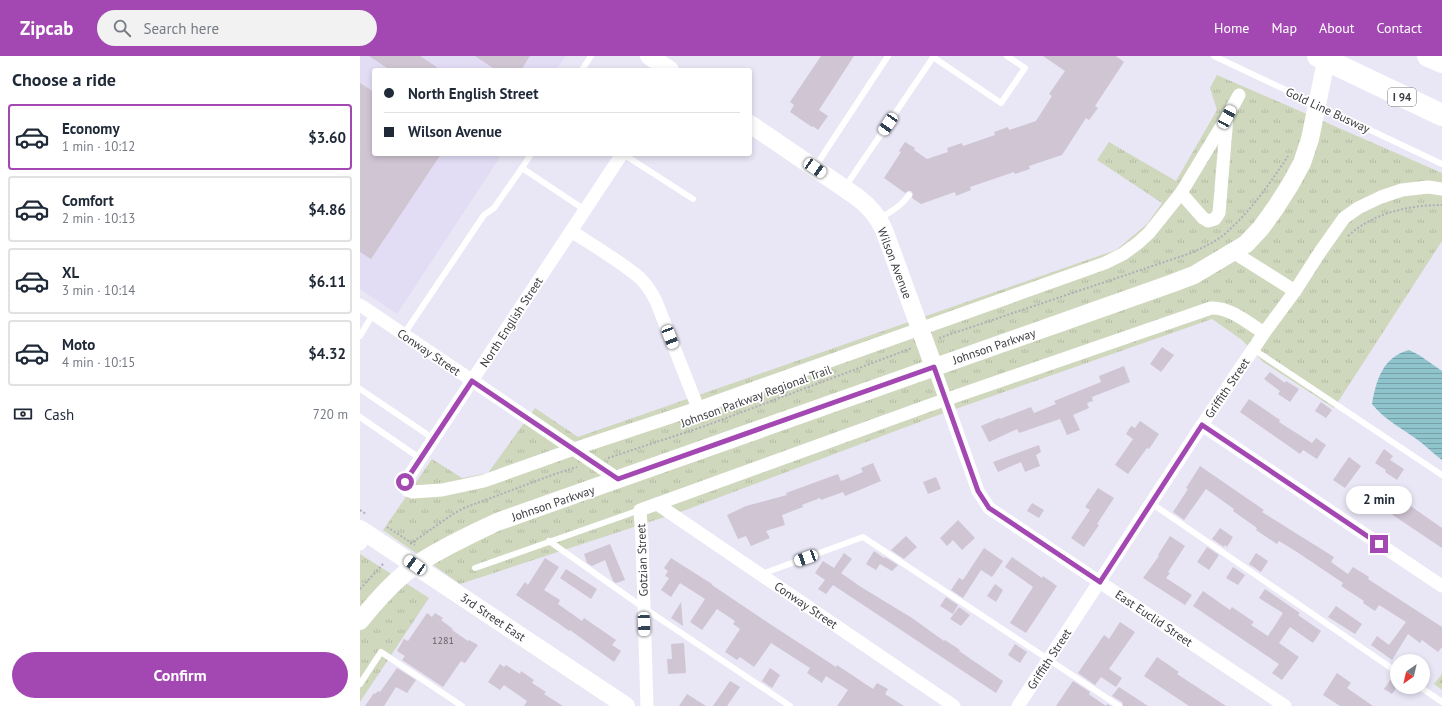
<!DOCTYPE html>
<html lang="en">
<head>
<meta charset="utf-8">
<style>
  body { margin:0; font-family:"PT Sans",sans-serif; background:#f2f2f3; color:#1f2937; height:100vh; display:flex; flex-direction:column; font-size:15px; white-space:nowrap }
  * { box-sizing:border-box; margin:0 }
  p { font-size:13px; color:#747a83 }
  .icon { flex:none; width:22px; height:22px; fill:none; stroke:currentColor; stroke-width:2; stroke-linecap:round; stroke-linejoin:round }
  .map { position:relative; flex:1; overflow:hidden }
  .details { display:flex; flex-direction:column; background:#fff; width:360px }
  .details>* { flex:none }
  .top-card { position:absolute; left:12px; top:12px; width:380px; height:88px; border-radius:4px; box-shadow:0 2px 6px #0003; display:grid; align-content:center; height:88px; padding:0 12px; background:#fff }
  .needle { width:26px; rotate:214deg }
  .tools { position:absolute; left:1030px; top:598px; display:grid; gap:8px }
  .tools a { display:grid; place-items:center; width:40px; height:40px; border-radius:50%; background:#fff; box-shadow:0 2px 6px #0003; font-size:20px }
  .end { position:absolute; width:18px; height:18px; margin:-9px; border:5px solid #a348b2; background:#fff; box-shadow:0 0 0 2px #fff }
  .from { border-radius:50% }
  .bubble { position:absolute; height:28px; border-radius:14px; background:#fff; box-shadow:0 2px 6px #0003; font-size:13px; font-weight:600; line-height:28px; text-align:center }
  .car { position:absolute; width:12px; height:24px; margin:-12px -6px; border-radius:5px; box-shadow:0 0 3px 1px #0007; background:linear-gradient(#fff 24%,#345 0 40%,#fff 0 76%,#345 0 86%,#fff 0) }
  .top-card b { display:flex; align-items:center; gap:14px; height:38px; font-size:15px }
  .top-card b+b { border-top:1px solid #e0e1e3 }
  .top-card i { width:10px; height:10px; background:#1f2937 }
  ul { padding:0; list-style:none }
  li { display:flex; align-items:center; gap:12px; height:66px; margin:0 8px 6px; padding:0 4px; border:2px solid #e0e1e3; border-radius:4px }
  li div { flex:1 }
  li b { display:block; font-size:15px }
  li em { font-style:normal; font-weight:600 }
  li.on { border-color:#a348b2 }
  li>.icon { width:36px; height:36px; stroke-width:1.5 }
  h2 { padding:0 12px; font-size:18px; line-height:48px }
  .pay { display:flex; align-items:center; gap:10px; height:44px; padding:0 12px; font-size:15px }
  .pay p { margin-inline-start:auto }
  .action { display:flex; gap:8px; margin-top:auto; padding:8px 12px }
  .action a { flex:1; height:46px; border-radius:24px; background:#a348b2; color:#fff; font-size:16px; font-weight:600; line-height:46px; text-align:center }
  header { display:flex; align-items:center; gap:24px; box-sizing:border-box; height:56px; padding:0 20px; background:#a348b2; color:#fff }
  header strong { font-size:19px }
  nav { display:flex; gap:22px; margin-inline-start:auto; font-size:14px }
  .search { width:280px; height:36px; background:#f2f2f3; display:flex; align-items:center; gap:10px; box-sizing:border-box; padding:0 14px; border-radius:22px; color:#747a83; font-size:15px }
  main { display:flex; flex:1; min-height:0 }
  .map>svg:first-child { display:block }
  .built { fill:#e2ddf5 }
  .forest { fill:url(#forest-firs) }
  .park { fill:url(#park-tufts) }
  .water { fill:url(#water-rules) }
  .building { fill:#d0c5d3 }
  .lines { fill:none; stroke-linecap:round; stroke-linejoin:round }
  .path { stroke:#b1aebb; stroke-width:2; stroke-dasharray:2 2; stroke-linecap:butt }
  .lane { stroke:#fff; stroke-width:6 }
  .street { stroke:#fff; stroke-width:13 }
  .secondary { stroke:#fff; stroke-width:18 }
  .highway { stroke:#fff; stroke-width:22 }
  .route { stroke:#a348b2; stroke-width:5 }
  .labels { text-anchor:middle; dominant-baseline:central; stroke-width:3.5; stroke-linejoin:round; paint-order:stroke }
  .number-label { font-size:10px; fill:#625e66 }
  .shield { fill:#fff; stroke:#77767b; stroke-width:1 }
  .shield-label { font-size:11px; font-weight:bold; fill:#3d3b42 }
  .street-label { font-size:12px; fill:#3d3b42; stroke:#fff }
</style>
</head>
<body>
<header>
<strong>Zipcab</strong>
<div class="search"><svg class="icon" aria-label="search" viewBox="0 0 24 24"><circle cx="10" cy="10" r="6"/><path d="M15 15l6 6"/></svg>Search here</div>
<nav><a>Home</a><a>Map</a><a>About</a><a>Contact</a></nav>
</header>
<main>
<section class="details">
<h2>Choose a ride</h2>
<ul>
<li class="on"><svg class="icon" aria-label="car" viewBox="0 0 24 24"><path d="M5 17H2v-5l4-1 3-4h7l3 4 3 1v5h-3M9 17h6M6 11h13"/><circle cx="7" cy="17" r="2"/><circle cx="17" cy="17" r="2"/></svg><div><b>Economy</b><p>1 min · 10:12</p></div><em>$3.60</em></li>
<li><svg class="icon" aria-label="car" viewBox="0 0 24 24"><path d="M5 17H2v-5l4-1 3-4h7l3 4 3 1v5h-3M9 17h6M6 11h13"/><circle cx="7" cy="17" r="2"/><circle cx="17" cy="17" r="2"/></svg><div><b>Comfort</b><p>2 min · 10:13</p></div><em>$4.86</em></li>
<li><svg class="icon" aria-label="car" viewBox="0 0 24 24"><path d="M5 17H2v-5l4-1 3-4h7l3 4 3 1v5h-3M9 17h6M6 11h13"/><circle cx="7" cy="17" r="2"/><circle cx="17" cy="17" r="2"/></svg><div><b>XL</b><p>3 min · 10:14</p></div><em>$6.11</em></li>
<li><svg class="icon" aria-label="car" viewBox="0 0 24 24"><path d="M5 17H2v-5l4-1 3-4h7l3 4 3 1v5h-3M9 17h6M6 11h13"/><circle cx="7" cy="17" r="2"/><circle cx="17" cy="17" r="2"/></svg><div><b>Moto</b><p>4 min · 10:15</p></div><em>$4.32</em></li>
</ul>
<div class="pay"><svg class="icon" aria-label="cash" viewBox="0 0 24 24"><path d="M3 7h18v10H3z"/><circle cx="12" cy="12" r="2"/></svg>Cash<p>720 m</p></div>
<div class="action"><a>Confirm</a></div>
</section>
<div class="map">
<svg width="1082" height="650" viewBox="0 0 1082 650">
  <defs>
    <pattern id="forest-firs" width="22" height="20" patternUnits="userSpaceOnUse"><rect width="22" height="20" fill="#cfd8bd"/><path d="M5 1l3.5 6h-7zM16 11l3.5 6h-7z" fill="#b3baa4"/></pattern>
    <pattern id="park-tufts" width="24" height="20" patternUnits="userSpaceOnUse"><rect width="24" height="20" fill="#cfd8bd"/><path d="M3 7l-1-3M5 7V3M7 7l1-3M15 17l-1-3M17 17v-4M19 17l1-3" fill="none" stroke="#b3baa4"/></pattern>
    <pattern id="water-rules" width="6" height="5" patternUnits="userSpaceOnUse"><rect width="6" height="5" fill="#90c4cd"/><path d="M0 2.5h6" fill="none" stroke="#77a0a8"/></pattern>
  </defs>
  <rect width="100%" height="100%" fill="#e9e6f6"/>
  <!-- built -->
  <polygon class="built" points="0,0 206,0 196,14 14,14 14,98 142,98 37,258 0,233"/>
  <!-- forest -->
  <polygon class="forest" points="1082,618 1082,634 1074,628"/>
  <!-- park -->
  <g class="park">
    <polygon points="857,19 1082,117 1082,185 974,352 903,306 882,284 852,263 570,362 323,455 100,528 23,474 72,403 102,422 128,417 175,352 218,381 756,194 787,168 802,147 737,104 749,86 816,125 857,54 850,32"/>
    <polygon points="0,498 69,542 0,646"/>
  </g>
  <!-- water -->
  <path class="water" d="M1049,294L1059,299L1082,315V404C1075,399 1069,393 1063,388C1046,374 1025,365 1012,348C1016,324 1023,301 1049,294Z"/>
  <!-- building -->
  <g class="building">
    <polygon points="9,0 60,0 81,14 30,14"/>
    <polygon points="115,0 170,0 161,14 136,14"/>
    <polygon points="461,0 494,0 459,54 468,60 458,74 453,70 452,71 430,56 434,49 430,46"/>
    <polygon points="683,0 756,0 764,6 735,50 738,52 729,64 726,62 702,99 669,110 670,113 655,118 654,116 610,131 611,134 596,140 595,136 561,148 552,142 553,138 551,135 548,135 545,137 524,122 541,96 539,95 545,86 555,92 554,94 567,103 588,96 587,92 602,87 603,90 635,79 634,76 648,71 649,74 676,65 692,40 689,38 705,15"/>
    <polygon points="0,27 14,36 14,98 81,98 11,203 0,196"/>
    <polygon points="802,291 814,299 801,316 790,308"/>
    <polygon points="764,310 770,326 732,341 733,345 727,347 729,352 713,359 720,374 707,379 700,363 659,377 657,373 629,386 621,370 639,362 640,363 671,351 674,357 696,348 694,345 741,326 739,320"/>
    <polygon points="910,316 925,327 926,325 939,333 930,346 918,338 920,335 904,323"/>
    <polygon points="889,343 920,364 919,366 952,387 956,382 966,389 957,403 943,394 940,398 880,356"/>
    <polygon points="961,346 972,354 966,362 955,355"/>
    <polygon points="780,365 799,378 789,393 787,392 768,418 755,409 773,383 766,378 771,370 775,372"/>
    <polygon points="679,389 681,396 676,399 680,410 665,416 661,406 638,416 633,406"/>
    <polygon points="1024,393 1033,400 1030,404 1044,413 1037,424 1025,416 1026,414 1015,407"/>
    <polygon points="989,401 1001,410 985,432 973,424"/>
    <polygon points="513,407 521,425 485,440 483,436 461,444 460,442 442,449 443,451 422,459 425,469 406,475 410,482 391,490 386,480 378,483 367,459 386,450 427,439 426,437 478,418 481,425 503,416 501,412"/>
    <polygon points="840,410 904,454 902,456 974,501 971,506 988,518 993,511 1009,521 1008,523 1082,571 1082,591 1078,596 1062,584 1060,587 1048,578 1032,604 1011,589 1017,580 1029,589 1046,566 1019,549 1015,555 1003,547 1004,545 981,530 983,527 937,496 919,485 917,488 896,474 897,472 873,455 874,453 846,433 824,464 813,456 828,433 826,432"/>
    <polygon points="576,421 581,433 568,438 563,426"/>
    <polygon points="1022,430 1082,472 1082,492 1012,445"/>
    <polygon points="738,432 754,442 737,468 739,469 724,491 711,482 730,454 725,451"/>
    <polygon points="672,447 684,454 679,462 667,455"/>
    <polygon points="598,464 615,482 602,494 593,484 587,490 580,482"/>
    <polygon points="860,472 873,481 867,491 865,489 864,491 852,483"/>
    <polygon points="546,480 557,491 544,503 531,494"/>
    <polygon points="810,480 825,490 808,516 810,517 806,522 832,539 825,549 783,522 799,500 798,499"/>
    <polygon points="250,488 265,524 256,527 253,525 245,504 232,510 227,507 224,498"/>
    <polygon points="847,491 859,499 849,514 837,506"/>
    <polygon points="624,492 643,505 632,521 621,514 603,542 591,534 599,522 603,524"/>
    <polygon points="514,495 524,502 525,501 538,509 532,515 520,508 516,514 506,508"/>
    <polygon points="484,497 492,503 481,517 501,531 552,562 584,585 585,584 600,594 599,595 643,625 636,637 473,529 466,538 458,533 465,524 455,517 463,505 474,512"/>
    <polygon points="896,497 908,505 901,516 889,508"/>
    <polygon points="652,501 682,522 683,520 697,530 666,577 650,567 673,531 645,511"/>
    <polygon points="185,502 199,511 184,534 200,544 198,548 222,565 224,562 256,584 252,589 261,595 254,606 210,574 209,575 198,567 156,539 165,526 168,529"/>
    <polygon points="311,502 352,528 352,529 401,562 476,611 477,609 513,633 517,627 528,633 525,638 544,650 477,650 488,634 466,620 462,627 447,617 450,612 411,587 394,611 380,601 377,604 365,596 380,573 373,568 375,565 357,553 342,574 330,566 345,543 320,527 311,541 301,534 309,522 305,520 308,515 304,512"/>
    <polygon points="873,511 885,519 878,529 866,522"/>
    <polygon points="206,513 237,533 231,543 200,522"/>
    <polygon points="635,528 643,534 636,546 627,540"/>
    <polygon points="905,533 940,557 938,559 961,575 953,587 930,571 919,587 939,601 922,624 912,617 919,608 833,550 843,535 870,554 872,551 894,566 891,569 908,580 923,557 899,542"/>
    <polygon points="586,541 598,549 593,558 580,550"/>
    <polygon points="321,546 323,570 311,562"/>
    <polygon points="976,550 1002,568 995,578 968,561"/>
    <polygon points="599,551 610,559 601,570 590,563"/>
    <polygon points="67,557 72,561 75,557 83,562 81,564 93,573 92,574 108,585 109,584 118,589 105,607 101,605 83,631 42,604 45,600 37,595 44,583 48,585"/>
    <polygon points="760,566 775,576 749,613 762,622 756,631 741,621 735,629 718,617 744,579 749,583"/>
    <polygon points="324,587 326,617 308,618 307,603 312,603 311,588"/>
    <polygon points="655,588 667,596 660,607 648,599"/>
    <polygon points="797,601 819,616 817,618 866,650 829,650 784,620"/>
    <polygon points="140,608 144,611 146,609 160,618 161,615 174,624 172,627 186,636 184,638 203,650 164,650 167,645 144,629 140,634 128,626"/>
    <polygon points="37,612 56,624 47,637 36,631 24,650 5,650 14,637 15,638 18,635 20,636"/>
    <polygon points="410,612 420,619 412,632 402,625"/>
    <polygon points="977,617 991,627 987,632 1013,650 980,650 963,639"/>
    <polygon points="1031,623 1037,627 1037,631 1032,638 1024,633"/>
    <polygon points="370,625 380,631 367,650 353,650"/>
    <polygon points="713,625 730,636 729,638 730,639 746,650 747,648 751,650 696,650"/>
    <polygon points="759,631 788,650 763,650 762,646 752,640"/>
    <polygon points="327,638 346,650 319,650"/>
  </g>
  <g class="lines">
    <!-- path -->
    <g class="path">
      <path d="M988,180C1013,157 1049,149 1082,149"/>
      <path d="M579,282L831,197C841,192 851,188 861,181C888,159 909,129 928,100"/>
      <polyline points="248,402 345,370 552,292"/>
      <polyline points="0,454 6,458"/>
      <polyline points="27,471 55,489"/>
      <polyline points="50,488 93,458 104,452 195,418 217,411"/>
      <polyline points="0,533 24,507"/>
    </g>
    <!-- lane -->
    <g class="lane">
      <polyline points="854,0 1082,108"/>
      <polyline points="573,1 641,47 665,12 647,0"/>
      <polyline points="222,14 231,0"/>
      <polyline points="171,98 162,112 225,154"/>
      <polyline points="263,98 333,143"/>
      <polyline points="455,111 528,0"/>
      <polyline points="485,131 574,0"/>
      <path d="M519,162C530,157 542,149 549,139"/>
      <polyline points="44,278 124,159 134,152 162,112"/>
      <polyline points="0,280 13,258"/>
      <polyline points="893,293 1082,419"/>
      <polyline points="0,333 74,383"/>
      <polyline points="0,361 61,403"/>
      <polyline points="791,447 1037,616"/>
      <polyline points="189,485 284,552 430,650"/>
      <polyline points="115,512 280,454"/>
      <polyline points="402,518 503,481 759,650"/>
      <polyline points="0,628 21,596 102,650"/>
      <polyline points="1060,631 1082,646"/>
    </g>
    <!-- street -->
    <g class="street">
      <polyline points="262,98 45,426 44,431 47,434 53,436 82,434 124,425 214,393 338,352 745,207 763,198 778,187 789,177 821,137 867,61"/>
      <polyline points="821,137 843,162 848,165 855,163 859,157 867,61 879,39"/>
      <path d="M211,175C234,190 260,205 280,222C287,229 292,237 296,245L338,352"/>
      <polyline points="873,196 935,235"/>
      <polyline points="0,249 258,423"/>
      <polyline points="574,311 618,435 629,452 925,650"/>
      <polyline points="842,369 1082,530"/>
      <polyline points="297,448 594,650"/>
      <polyline points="0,488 7,477"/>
      <path d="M287,650L282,484L280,454L570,349L851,252C870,251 888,267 904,277"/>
      <polyline points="658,650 842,369 904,277 935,235 960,196 984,162 998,152 1021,141 1042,134 1068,131 1082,133"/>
    </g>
    <!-- secondary -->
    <g class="secondary">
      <polyline points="289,0 310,14"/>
      <path d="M390,68L497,141C509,150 518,160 524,174L574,311"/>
      <polyline points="0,473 266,650"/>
      <path d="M0,565C16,545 35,523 56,509C81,492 110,479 137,466L813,227L834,219L886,188L901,172L916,151L930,129L942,107L950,83L967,0"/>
    </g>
    <!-- highway -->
    <g class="highway">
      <polyline points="958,0 1082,59"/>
      <polyline points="1068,0 1082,6"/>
    </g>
  </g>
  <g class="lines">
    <!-- route -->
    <polyline class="route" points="45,426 112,325 258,423 574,311 618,435 629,452 740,526 842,369 1019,488"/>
  </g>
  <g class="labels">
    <!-- number labels -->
    <g class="number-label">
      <text x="83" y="584">1281</text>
    </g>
    <!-- shield labels -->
    <rect class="shield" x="1028" y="32" width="28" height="18" rx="3"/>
    <g class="shield-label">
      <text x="1042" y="41">I 94</text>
    </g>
    <!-- street labels -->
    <g class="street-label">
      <text transform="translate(968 54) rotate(25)">Gold Line Busway</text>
      <text transform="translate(535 207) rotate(69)">Wilson Avenue</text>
      <text transform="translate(151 266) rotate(-57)">North English Street</text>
      <text transform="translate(634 290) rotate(-19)">Johnson Parkway</text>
      <text transform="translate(69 296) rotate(34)">Conway Street</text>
      <text transform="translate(867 332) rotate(-56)">Griffith Street</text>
      <text transform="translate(396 340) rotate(-20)">Johnson Parkway Regional Trail</text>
      <text transform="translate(193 447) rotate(-19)">Johnson Parkway</text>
      <text transform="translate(282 504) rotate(-92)">Gotzian Street</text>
      <text transform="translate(446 549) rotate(34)">Conway Street</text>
      <text transform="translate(133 561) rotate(34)">3rd Street East</text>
      <text transform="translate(794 562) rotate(34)">East Euclid Street</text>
      <text transform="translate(689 603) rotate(-57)">Griffith Street</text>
    </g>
  </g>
</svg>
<div class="tools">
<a><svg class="needle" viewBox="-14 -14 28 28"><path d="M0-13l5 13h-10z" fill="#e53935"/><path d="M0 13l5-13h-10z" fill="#747a83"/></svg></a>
</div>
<i class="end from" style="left:45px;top:426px"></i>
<i class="end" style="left:1019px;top:488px"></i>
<div class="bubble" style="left:986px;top:430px;width:66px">2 min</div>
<i class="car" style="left:867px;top:61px;rotate:28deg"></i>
<i class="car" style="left:528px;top:68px;rotate:214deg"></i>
<i class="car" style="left:455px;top:112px;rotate:124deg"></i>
<i class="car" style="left:310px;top:281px;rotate:159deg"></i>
<i class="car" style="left:446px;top:502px;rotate:250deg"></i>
<i class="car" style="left:55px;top:509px;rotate:305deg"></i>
<i class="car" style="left:284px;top:568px;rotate:178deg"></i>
<div class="top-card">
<b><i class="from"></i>North English Street</b>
<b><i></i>Wilson Avenue</b>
</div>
</div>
</main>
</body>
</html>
